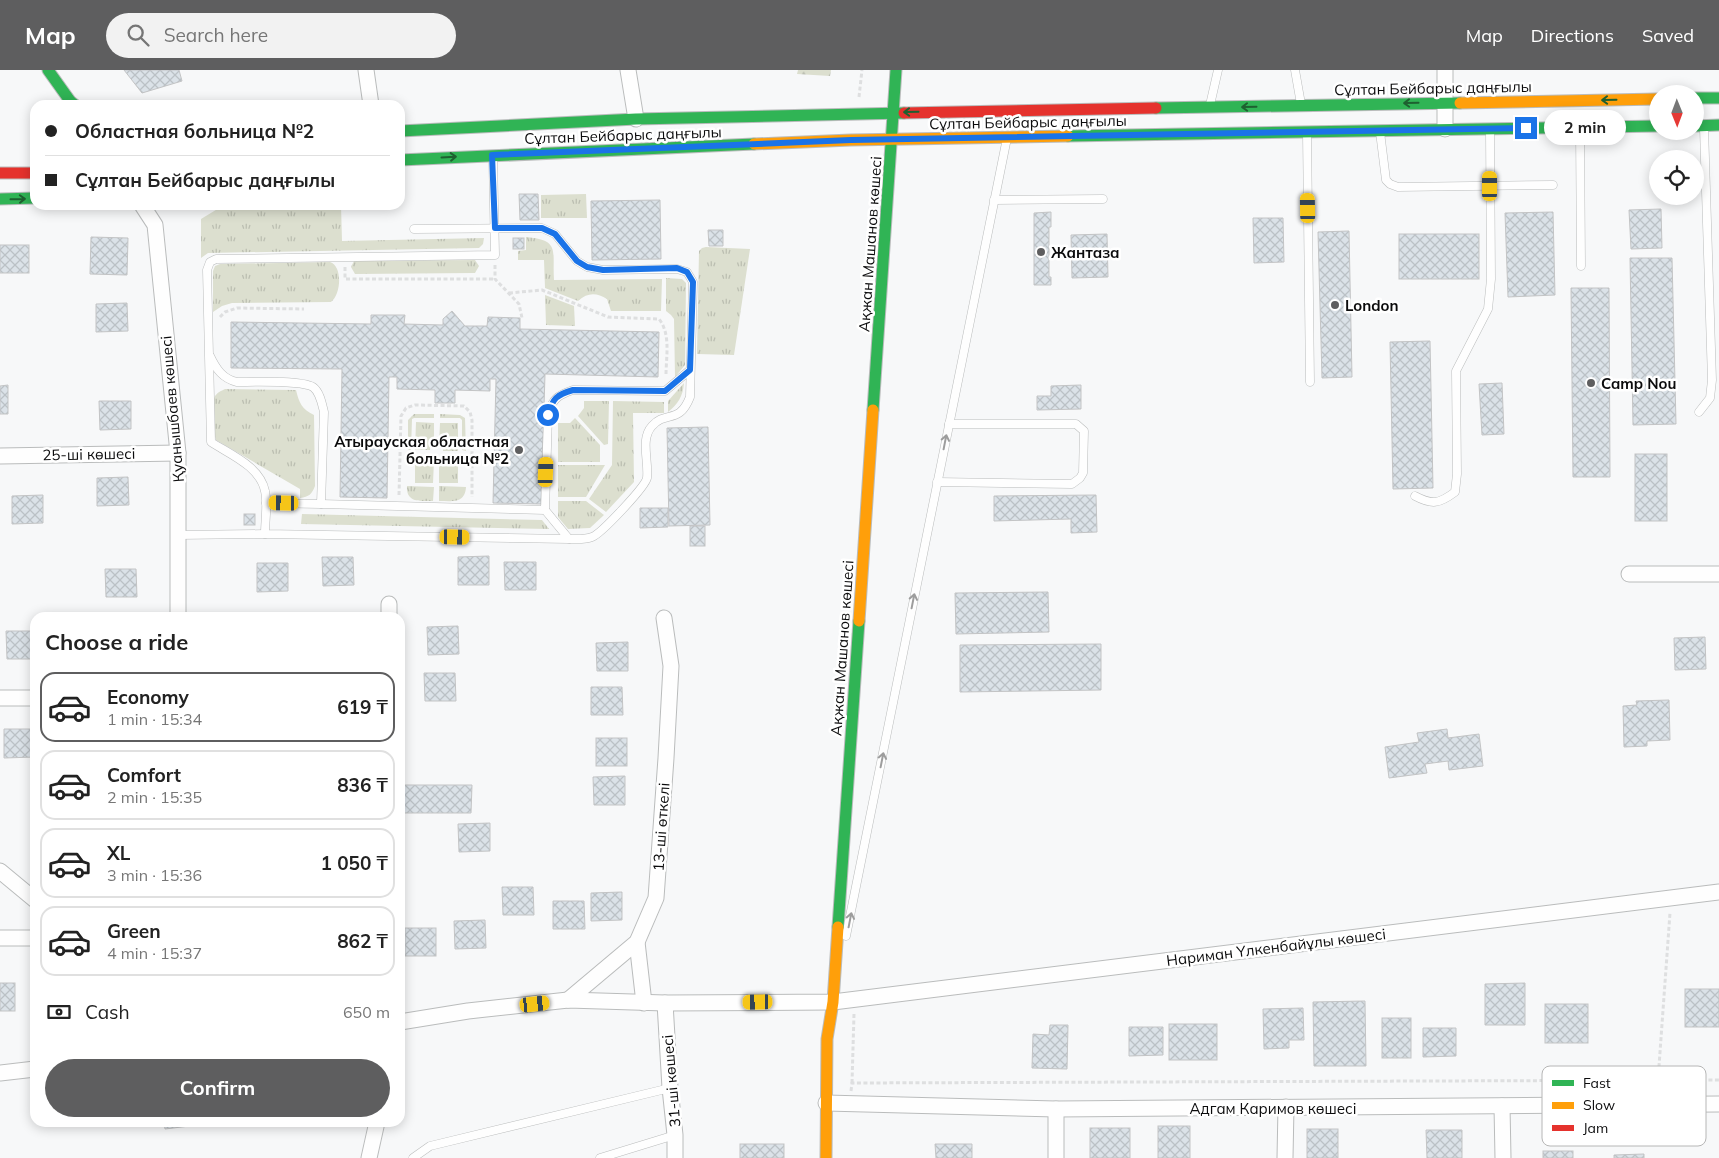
<!DOCTYPE html>
<html lang="en">
<head>
<meta charset="utf-8">
<style>
  body { margin:0; font-family:Mulish,sans-serif; background:#f2f2f2; color:#222; height:100vh; display:flex; flex-direction:column; font-size:19px; white-space:nowrap }
  * { box-sizing:border-box; margin:0 }
  p { font-size:16px; color:#767676 }
  .icon { flex:none; width:28px; height:28px; fill:none; stroke:currentColor; stroke-width:2; stroke-linecap:round; stroke-linejoin:round }
  .map { position:relative; flex:1; overflow:hidden }
  .sheet { position:absolute; left:30px; top:542px; width:375px; height:515px; display:flex; flex-direction:column; background:#fff; border-radius:15px; box-shadow:0 2px 12px #0003 }
  .sheet>* { flex:none }
  .banner { position:absolute; left:30px; top:30px; width:375px; height:110px; border-radius:15px; box-shadow:0 2px 12px #0003; display:grid; align-content:center; height:110px; padding:0 15px; background:#fff }
  .needle { width:32px; rotate:179deg }
  .tools { position:absolute; left:1649px; top:15px; display:grid; gap:10px }
  .tools a { display:grid; place-items:center; width:55px; height:55px; border-radius:50%; background:#fff; box-shadow:0 2px 12px #0003; font-size:25px }
  .end { position:absolute; width:22px; height:22px; margin:-11px; border:6px solid #1a73e8; background:#fff; box-shadow:0 0 0 2px #fff }
  .from { border-radius:50% }
  .bubble { position:absolute; height:35px; border-radius:18px; background:#fff; box-shadow:0 2px 12px #0003; font-size:16px; font-weight:700; line-height:35px; text-align:center }
  .car { position:absolute; width:15px; height:30px; margin:-15px -8px; border-radius:6px; box-shadow:0 0 4px 1px #0007; background:linear-gradient(#f5c518 24%,#345 0 40%,#f5c518 0 76%,#345 0 86%,#f5c518 0) }
  .banner b { display:flex; align-items:center; gap:18px; height:48px; font-size:19px }
  .banner b+b { border-top:1px solid #e0e0e0 }
  .banner i { width:12px; height:12px; background:#222 }
  ul { padding:0; list-style:none }
  li { display:flex; align-items:center; gap:15px; height:70px; margin:0 10px 8px; padding:0 5px; border:2px solid #e0e0e0; border-radius:15px }
  li div { flex:1 }
  li b { display:block; font-size:19px }
  li em { font-style:normal; font-weight:700 }
  li.active { border-color:#5e5e5f }
  li>.icon { width:45px; height:45px; stroke-width:1.5 }
  h2 { padding:0 15px; font-size:22px; line-height:60px }
  .pay { display:flex; align-items:center; gap:12px; height:55px; padding:0 15px; font-size:19px }
  .pay p { margin-inline-start:auto }
  .primary-button { display:flex; gap:10px; margin-top:auto; padding:10px 15px }
  .primary-button a { flex:1; height:58px; border-radius:30px; background:#5e5e5f; color:#fff; font-size:20px; font-weight:700; line-height:58px; text-align:center }
  header { display:flex; align-items:center; gap:30px; box-sizing:border-box; height:70px; padding:0 25px; background:#5e5e5f; color:#fff }
  header strong { font-size:24px }
  nav { display:flex; gap:28px; margin-inline-start:auto; font-size:18px }
  .search { width:350px; height:45px; background:#f2f2f2; display:flex; align-items:center; gap:12px; box-sizing:border-box; padding:0 18px; border-radius:28px; color:#767676; font-size:19px }
  .map>svg:first-child { display:block }
  .grass { fill:url(#grass-tufts) }
  .forest { fill:url(#forest-firs) }
  .building { fill:url(#building-cross-hatch); stroke:#c3c4c5 }
  .lines { fill:none; stroke-linecap:round; stroke-linejoin:round }
  .lane-casing { stroke:#babcbc; stroke-width:9 }
  .street-casing { stroke:#babcbc; stroke-width:17 }
  .fast-casing { stroke:#babcbc; stroke-width:13 }
  .slow-casing { stroke:#babcbc; stroke-width:13 }
  .jam-casing { stroke:#babcbc; stroke-width:13 }
  .path { stroke:#dedfe0; stroke-width:3; stroke-dasharray:4 2.5; stroke-linecap:butt }
  .lane { stroke:#fefefe; stroke-width:8 }
  .street { stroke:#fefefe; stroke-width:15 }
  .fast { stroke:#30b455; stroke-width:11 }
  .slow { stroke:#ff9f0a; stroke-width:11 }
  .jam { stroke:#e5322d; stroke-width:11 }
  .oneway { stroke:#1e6030 }
  .oneway2 { stroke:#9d9d9d }
  .route { stroke:#1a73e8; stroke-width:6 }
  .poi-dot { fill:#5e5e5f; stroke:#fff; stroke-width:2 }
  .labels { text-anchor:middle; dominant-baseline:central; stroke-width:5; stroke-linejoin:round; paint-order:stroke }
  .street-label { font-size:15px; fill:#0b0b0c; stroke:#fff }
  .poi-label { font-size:15px; font-weight:bold; fill:#0b0b0c; stroke:#fff; text-anchor:start }
  .key { fill:#fff; stroke:#b6b6b6; stroke-width:1 }
  .key-label { font-size:14px; fill:#0b0b0c }
</style>
</head>
<body>
<header>
<strong>Map</strong>
<div class="search"><svg class="icon" aria-label="search" viewBox="0 0 24 24"><circle cx="10" cy="10" r="6"/><path d="M15 15l6 6"/></svg>Search here</div>
<nav><a>Map</a><a>Directions</a><a>Saved</a></nav>
</header>
<div class="map">
<svg width="1719" height="1088" viewBox="0 0 1719 1088">
  <defs>
    <pattern id="grass-tufts" width="24" height="20" patternUnits="userSpaceOnUse" patternTransform="scale(1.25)"><rect width="24" height="20" fill="#dcdfcf"/><path d="M3 7l-1-3M5 7V3M7 7l1-3M15 17l-1-3M17 17v-4M19 17l1-3" fill="none" stroke="#bbbeb1"/></pattern>
    <pattern id="forest-firs" width="22" height="20" patternUnits="userSpaceOnUse" patternTransform="scale(1.25)"><rect width="22" height="20" fill="#dcdfcf"/><path d="M5 1l3.5 6h-7zM16 11l3.5 6h-7z" fill="#bbbeb1"/></pattern>
    <pattern id="building-cross-hatch" width="8" height="8" patternUnits="userSpaceOnUse" patternTransform="scale(1.25)"><rect width="8" height="8" fill="#dbe2e8"/><path d="M0 0l8 8M0 8l8-8" fill="none" stroke="#bbc1c6"/></pattern>
  </defs>
  <rect width="100%" height="100%" fill="#f7f8f9"/>
  <!-- grass -->
  <g class="grass">
    <polygon points="586,124 587,148 541,148 541,125"/>
    <polygon points="224,135 341,135 342,171 484,168 483,174 479,178 208,183 201,188 201,149"/>
    <path d="M526,167C561,170 552,181 554,210L662,209L661,241H611L607,229C597,223 588,222 578,231L545,218L544,190H518V181L526,180Z"/>
    <polygon points="706,177 750,179 734,285 697,284 699,181 702,178"/>
    <polygon points="475,190 479,196 475,203 355,204 351,197 354,191"/>
    <path d="M330,192C343,196 341,225 331,232L232,233L222,236L213,242V201L215,196L220,194Z"/>
    <polygon points="666,208 682,209 686,213 685,295 675,307 674,249 671,245 666,241"/>
    <polygon points="545,225 574,236 575,256 546,255"/>
    <path d="M684,313C683,326 678,334 668,342V331Z"/>
    <path d="M225,319L296,320C299,333 302,339 314,345L315,416C312,424 309,427 300,428V419L216,370C213,362 211,333 215,326C218,322 221,321 225,319Z"/>
    <polygon points="584,331 609,331 608,374 604,375 578,346 584,338"/>
    <polygon points="613,331 664,332 664,343 633,343 634,412 606,442 589,429 612,395"/>
    <polygon points="414,344 434,344 434,348 414,348 412,349 411,380 408,380 408,350"/>
    <polygon points="440,344 460,345 465,348 466,381 462,380 462,350 460,348 440,348"/>
    <polygon points="575,348 600,375 600,392 558,392 558,353 570,353"/>
    <polygon points="416,352 434,353 434,375 430,375 430,380 415,380"/>
    <polygon points="440,353 458,353 458,381 443,381 443,375 439,375"/>
    <polygon points="415,385 430,385 430,390 434,391 433,413 415,413"/>
    <polygon points="443,385 458,386 458,413 439,413 439,391 443,391"/>
    <polygon points="558,395 605,395 586,427 558,427"/>
    <path d="M407,416L434,417L433,431C420,431 406,433 407,416Z"/>
    <path d="M439,416L466,417C465,434 452,431 439,431Z"/>
    <polygon points="558,431 586,431 604,445 590,458 568,459 558,447"/>
    <polygon points="302,444 542,450 549,459 301,454"/>
  </g>
  <!-- forest -->
  <polygon class="forest" points="798,0 831,0 830,6 797,4"/>
  <!-- building -->
  <g class="building">
    <polygon points="124,0 179,0 182,11 142,23"/>
    <polygon points="519,124 538,124 539,150 520,150"/>
    <polygon points="660,130 661,189 592,190 591,131"/>
    <polygon points="1661,139 1662,178 1631,179 1629,140"/>
    <polygon points="1051,142 1051,157 1049,157 1049,207 1051,207 1051,215 1034,215 1034,143"/>
    <polygon points="1553,142 1555,225 1508,227 1505,143"/>
    <polygon points="1253,148 1283,148 1284,192 1254,193"/>
    <polygon points="708,160 723,160 723,176 709,176"/>
    <polygon points="1349,161 1352,307 1322,308 1318,162"/>
    <polygon points="1107,164 1108,207 1072,208 1071,165"/>
    <rect x="1399" y="164" width="80" height="45"/>
    <polygon points="91,167 128,168 127,205 90,204"/>
    <rect x="513" y="168" width="11" height="11"/>
    <rect x="0" y="175" width="29" height="28"/>
    <polygon points="1630,188 1672,188 1676,354 1633,355"/>
    <polygon points="1571,218 1609,218 1610,407 1573,407"/>
    <polygon points="127,233 128,261 96,262 96,234"/>
    <polygon points="452,241 465,256 487,256 488,247 520,248 520,259 659,262 658,307 545,304 541,434 493,433 496,309 490,309 490,321 455,320 455,333 435,333 435,320 397,319 397,307 389,307 387,428 340,427 342,299 231,298 231,252 371,254 371,245 405,245 404,254 443,255 443,249"/>
    <polygon points="1430,271 1433,418 1393,419 1390,272"/>
    <polygon points="1502,313 1504,364 1482,365 1479,314"/>
    <polygon points="8,315 8,344 0,344 0,316"/>
    <polygon points="1081,315 1081,339 1037,340 1037,326 1051,326 1051,316"/>
    <polygon points="99,331 131,331 131,359 100,360"/>
    <polygon points="708,357 710,455 669,456 667,358"/>
    <rect x="1635" y="384" width="32" height="67"/>
    <polygon points="128,407 129,435 97,436 97,408"/>
    <polygon points="43,425 43,453 12,454 12,426"/>
    <polygon points="1096,425 1097,462 1071,463 1071,449 994,451 994,426"/>
    <polygon points="640,438 668,438 668,457 640,458"/>
    <rect x="244" y="444" width="11" height="11"/>
    <rect x="690" y="456" width="15" height="20"/>
    <polygon points="489,486 489,515 458,515 458,487"/>
    <polygon points="322,487 353,487 354,515 323,516"/>
    <polygon points="504,492 536,492 536,520 505,520"/>
    <polygon points="257,493 288,493 288,521 257,522"/>
    <polygon points="105,499 136,499 137,527 106,527"/>
    <polygon points="1048,522 1049,562 956,564 955,523"/>
    <rect x="238" y="546" width="31" height="2"/>
    <polygon points="458,556 459,584 428,585 427,557"/>
    <polygon points="6,561 35,561 35,589 7,589"/>
    <polygon points="1705,567 1706,599 1675,600 1674,568"/>
    <polygon points="628,572 628,601 597,601 596,573"/>
    <polygon points="1101,574 1101,620 960,622 960,575"/>
    <polygon points="424,603 455,603 456,631 425,631"/>
    <polygon points="591,617 622,617 623,645 591,645"/>
    <polygon points="1669,630 1670,670 1647,671 1647,676 1624,677 1623,636 1637,635 1636,631"/>
    <polygon points="4,659 35,659 35,687 4,688"/>
    <polygon points="1447,659 1448,668 1479,664 1483,696 1449,700 1448,691 1425,694 1427,703 1389,708 1385,677 1419,672 1417,663"/>
    <rect x="596" y="668" width="31" height="28"/>
    <polygon points="625,706 625,735 594,735 593,707"/>
    <polygon points="400,715 472,715 471,743 400,743"/>
    <polygon points="490,753 490,781 459,782 458,754"/>
    <polygon points="502,817 533,817 534,845 503,845"/>
    <polygon points="622,822 622,850 591,851 591,823"/>
    <polygon points="553,831 584,831 585,859 553,859"/>
    <polygon points="485,850 486,878 455,879 454,851"/>
    <rect x="405" y="858" width="31" height="28"/>
    <rect x="0" y="913" width="15" height="28"/>
    <polygon points="1525,913 1525,955 1485,955 1485,914"/>
    <rect x="1685" y="919" width="34" height="38"/>
    <polygon points="1365,931 1366,996 1314,996 1313,932"/>
    <rect x="1545" y="934" width="43" height="39"/>
    <polygon points="1303,938 1304,970 1289,970 1289,978 1264,979 1263,939"/>
    <rect x="1382" y="948" width="29" height="40"/>
    <rect x="1169" y="954" width="48" height="36"/>
    <polygon points="1050,955 1068,955 1067,999 1032,998 1033,964 1049,965"/>
    <polygon points="1129,957 1163,957 1163,985 1129,986"/>
    <polygon points="1423,958 1456,958 1456,986 1423,987"/>
    <polygon points="164,1052 214,1052 214,1053 165,1059"/>
    <rect x="1158" y="1056" width="32" height="32"/>
    <rect x="1090" y="1058" width="40" height="30"/>
    <rect x="1307" y="1059" width="31" height="29"/>
    <polygon points="1426,1060 1462,1060 1462,1088 1427,1088"/>
    <rect x="740" y="1074" width="44" height="14"/>
    <polygon points="935,1074 972,1074 972,1088 936,1088"/>
    <rect x="1543" y="1081" width="30" height="7"/>
    <polygon points="1644,1084 1644,1088 1614,1088 1614,1085"/>
  </g>
  <g class="lines">
    <!-- lane casing -->
    <g class="lane-casing">
      <g id="lane">
        <polyline points="1295,0 1301,34"/>
        <polyline points="1210,35 1218,0"/>
        <polyline points="1580,59 1581,196"/>
        <polyline points="1380,62 1386,110 1390,114 1398,117 1553,115"/>
        <polyline points="1307,63 1310,312"/>
        <polyline points="994,130 1103,129"/>
        <path d="M414,159L542,158L555,164L577,191L587,197L603,200L677,199L687,202L693,212L690,327C679,355 666,340 652,356C640,369 649,391 647,408C645,417 601,464 592,467C585,470 576,469 569,469L265,464C265,450 268,434 265,421C260,396 229,384 211,372L207,200L210,192L216,189L495,185L493,87"/>
        <path d="M210,286C216,299 223,309 237,312C253,312 300,310 313,317C320,322 322,334 324,342L321,434L266,433"/>
        <polyline points="1699,342 1710,328 1712,310 1704,58"/>
        <polyline points="937,412 1072,414 1080,408 1083,403 1084,361 1076,354 949,354"/>
        <path d="M1415,426C1432,435 1439,434 1455,422L1457,404L1456,301L1488,239L1491,209L1490,61"/>
        <path d="M321,434L545,440L548,345C552,329 558,325 573,320L665,321L690,300"/>
        <polyline points="545,440 569,469"/>
        <polyline points="178,465 265,464"/>
        <polyline points="846,866 1007,68"/>
        <polyline points="413,1088 430,1076 670,1018"/>
        <polyline points="600,1088 675,1065"/>
      </g>
    </g>
    <!-- street casing -->
    <g class="street-casing">
      <g id="street">
        <polyline points="366,0 371,35"/>
        <polyline points="628,0 636,49"/>
        <polyline points="1445,0 1445,59"/>
        <polyline points="142,135 155,155 178,383 178,548"/>
        <polyline points="0,386 178,383"/>
        <polyline points="1629,504 1719,504"/>
        <polyline points="389,548 389,534"/>
        <polyline points="0,628 35,628"/>
        <polyline points="0,801 35,830"/>
        <polyline points="0,868 35,868"/>
        <polyline points="637,872 644,933"/>
        <polyline points="568,930 637,872 656,828 666,688 671,596 664,548"/>
        <polyline points="665,933 670,1018 675,1065 675,1088"/>
        <polyline points="400,952 468,941 568,930 665,933 833,932 1719,822"/>
        <polyline points="0,1003 35,999"/>
        <polyline points="826,1033 1056,1039 1719,1034"/>
        <polyline points="1502,1036 1503,1088"/>
        <polyline points="1056,1039 1056,1088"/>
        <polyline points="369,1088 377,1052"/>
        <polyline points="1285,1088 1286,1037"/>
      </g>
    </g>
    <!-- fast casing -->
    <g class="fast-casing">
      <g id="fast">
        <polyline points="48,0 73,35"/>
        <polyline points="1695,28 1719,28"/>
        <polyline points="71,32 75,35"/>
        <polyline points="1156,38 1460,33"/>
        <polyline points="1695,56 1719,55"/>
        <polyline points="400,61 636,49 904,43"/>
        <polyline points="1068,66 1658,56"/>
        <polyline points="400,90 754,74"/>
        <polyline points="0,129 35,128"/>
        <polyline points="873,340 896,0"/>
        <polyline points="838,857 859,551"/>
      </g>
    </g>
    <!-- slow casing -->
    <g class="slow-casing">
      <g id="slow">
        <polyline points="1460,33 1658,29"/>
        <polyline points="754,74 851,70 1068,66"/>
        <polyline points="859,551 873,340"/>
        <polyline points="826,1088 827,969 833,932 838,857"/>
      </g>
    </g>
    <!-- jam casing -->
    <g class="jam-casing">
      <g id="jam">
        <polyline points="904,43 1156,38"/>
        <polyline points="0,103 35,103"/>
      </g>
    </g>
    <!-- path -->
    <g class="path">
      <polyline points="859,27 862,0"/>
      <polyline points="495,195 495,209 519,234 522,248"/>
      <polyline points="345,197 345,209 495,209"/>
      <path d="M509,223L542,220L608,247L659,249C671,264 666,287 666,305"/>
      <polyline points="220,247 225,242 237,238 304,239"/>
      <polyline points="399,425 401,346 406,338 415,335 464,336 470,342 472,350 472,427"/>
      <polyline points="1658,1010 1670,843"/>
      <polyline points="852,1013 854,944"/>
      <polyline points="851,1021 852,1013 1719,1010"/>
    </g>
    <!-- lane -->
    <use href="#lane" class="lane"/>
    <!-- street -->
    <use href="#street" class="street"/>
    <!-- fast -->
    <use href="#fast" class="fast"/>
    <!-- slow -->
    <use href="#slow" class="slow"/>
    <!-- jam -->
    <use href="#jam" class="jam"/>
  </g>
  <!-- one-way arrows -->
  <defs><path id="oneway-shaft" d="M-6 0H5M1.5-3L5.5 0L1.5 3" fill="none" stroke-width="1.6" stroke-linecap="round" stroke-linejoin="round" transform="scale(1.25)"/></defs>
  <g class="oneway">
    <use href="#oneway-shaft" transform="translate(1609 30) rotate(179)"/>
    <use href="#oneway-shaft" transform="translate(1411 33) rotate(179)"/>
    <use href="#oneway-shaft" transform="translate(1249 37) rotate(179)"/>
    <use href="#oneway-shaft" transform="translate(911 42) rotate(179)"/>
    <use href="#oneway-shaft" transform="translate(449 87) rotate(-3)"/>
    <use href="#oneway-shaft" transform="translate(18 129) rotate(-1)"/>
  </g>
  <g class="oneway2">
    <use href="#oneway-shaft" transform="translate(945 372) rotate(-79)"/>
    <use href="#oneway-shaft" transform="translate(913 531) rotate(-79)"/>
    <use href="#oneway-shaft" transform="translate(882 690) rotate(-79)"/>
    <use href="#oneway-shaft" transform="translate(850 850) rotate(-79)"/>
  </g>
  <g class="lines">
    <!-- route -->
    <path class="route" d="M548,345C553,328 556,325 573,320L665,321L690,300L693,212L687,202L677,198L603,200L587,197L577,191L555,164L542,158H495L492,85L851,70L1526,58"/>
  </g>
  <!-- markers -->
  <g class="poi-dot">
    <circle cx="1041" cy="182" r="5"/>
    <circle cx="1335" cy="235" r="5"/>
    <circle cx="1591" cy="313" r="5"/>
    <circle cx="519" cy="380" r="5"/>
  </g>
  <g class="labels">
    <!-- street labels -->
    <g class="street-label">
      <text transform="translate(1433 18) rotate(-1)">Сұлтан Бейбарыс даңғылы</text>
      <text transform="translate(1028 52) rotate(-1)">Сұлтан Бейбарыс даңғылы</text>
      <text transform="translate(623 65) rotate(-2)">Сұлтан Бейбарыс даңғылы</text>
      <text transform="translate(870 174) rotate(-86)">Ақжан Машанов көшесі</text>
      <text transform="translate(172 339) rotate(-95)">Қуанышбаев көшесі</text>
      <text transform="translate(89 384) rotate(-1)">25-ші көшесі</text>
      <text transform="translate(842 578) rotate(-86)">Ақжан Машанов көшесі</text>
      <text transform="translate(661 757) rotate(-86)">13-ші өткелі</text>
      <text transform="translate(1276 877) rotate(-7)">Нариман Үлкенбайұлы көшесі</text>
      <text transform="translate(671 1011) rotate(-95)">31-ші көшесі</text>
      <text x="1273" y="1038">Адгам Каримов көшесі</text>
    </g>
    <!-- poi labels -->
    <g class="poi-label">
      <text x="1051" y="182">Жантаза</text>
      <text x="1345" y="235">London</text>
      <text x="1601" y="313">Camp Nou</text>
      <text x="509" y="371" text-anchor="end">Атырауская областная<tspan x="509" dy="17">больница №2</tspan></text>
    </g>
  </g>
  <!-- legend -->
  <rect x="1542" y="996" width="164" height="80" rx="8" class="key"/>
  <rect x="1552" y="1010" width="22" height="6" fill="#30b455"/>
  <rect x="1552" y="1032" width="22" height="7" fill="#ff9f0a"/>
  <rect x="1552" y="1055" width="22" height="6" fill="#e5322d"/>
  <g class="key-label">
    <text x="1583" y="1018">Fast</text>
    <text x="1583" y="1040">Slow</text>
    <text x="1583" y="1063">Jam</text>
  </g>
</svg>
<div class="tools">
<a><svg class="needle" viewBox="-14 -14 28 28"><path d="M0-13l5 13h-10z" fill="#e53935"/><path d="M0 13l5-13h-10z" fill="#767676"/></svg></a>
<a><svg class="icon" aria-label="locate" viewBox="0 0 24 24"><circle cx="12" cy="12" r="6"/><path d="M12 2v4M12 18v4M2 12h4M18 12h4"/></svg></a>
</div>
<i class="end from" style="left:548px;top:345px"></i>
<i class="end" style="left:1526px;top:58px"></i>
<div class="bubble" style="left:1544px;top:40px;width:82px">2 min</div>
<i class="car" style="left:1490px;top:116px;rotate:0deg"></i>
<i class="car" style="left:1308px;top:138px;rotate:359deg"></i>
<i class="car" style="left:546px;top:402px;rotate:2deg"></i>
<i class="car" style="left:284px;top:433px;rotate:271deg"></i>
<i class="car" style="left:455px;top:467px;rotate:91deg"></i>
<i class="car" style="left:758px;top:932px;rotate:269deg"></i>
<i class="car" style="left:535px;top:934px;rotate:84deg"></i>
<div class="banner">
<b><i class="from"></i>Областная больница №2</b>
<b><i></i>Сұлтан Бейбарыс даңғылы</b>
</div>
<section class="sheet">
<h2>Choose a ride</h2>
<ul>
<li class="active"><svg class="icon" aria-label="car" viewBox="0 0 24 24"><path d="M5 17H2v-5l4-1 3-4h7l3 4 3 1v5h-3M9 17h6M6 11h13"/><circle cx="7" cy="17" r="2"/><circle cx="17" cy="17" r="2"/></svg><div><b>Economy</b><p>1 min · 15:34</p></div><em>619 ₸</em></li>
<li><svg class="icon" aria-label="car" viewBox="0 0 24 24"><path d="M5 17H2v-5l4-1 3-4h7l3 4 3 1v5h-3M9 17h6M6 11h13"/><circle cx="7" cy="17" r="2"/><circle cx="17" cy="17" r="2"/></svg><div><b>Comfort</b><p>2 min · 15:35</p></div><em>836 ₸</em></li>
<li><svg class="icon" aria-label="car" viewBox="0 0 24 24"><path d="M5 17H2v-5l4-1 3-4h7l3 4 3 1v5h-3M9 17h6M6 11h13"/><circle cx="7" cy="17" r="2"/><circle cx="17" cy="17" r="2"/></svg><div><b>XL</b><p>3 min · 15:36</p></div><em>1 050 ₸</em></li>
<li><svg class="icon" aria-label="car" viewBox="0 0 24 24"><path d="M5 17H2v-5l4-1 3-4h7l3 4 3 1v5h-3M9 17h6M6 11h13"/><circle cx="7" cy="17" r="2"/><circle cx="17" cy="17" r="2"/></svg><div><b>Green</b><p>4 min · 15:37</p></div><em>862 ₸</em></li>
</ul>
<div class="pay"><svg class="icon" aria-label="cash" viewBox="0 0 24 24"><path d="M3 7h18v10H3z"/><circle cx="12" cy="12" r="2"/></svg>Cash<p>650 m</p></div>
<div class="primary-button"><a>Confirm</a></div>
</section>
</div>
</body>
</html>
